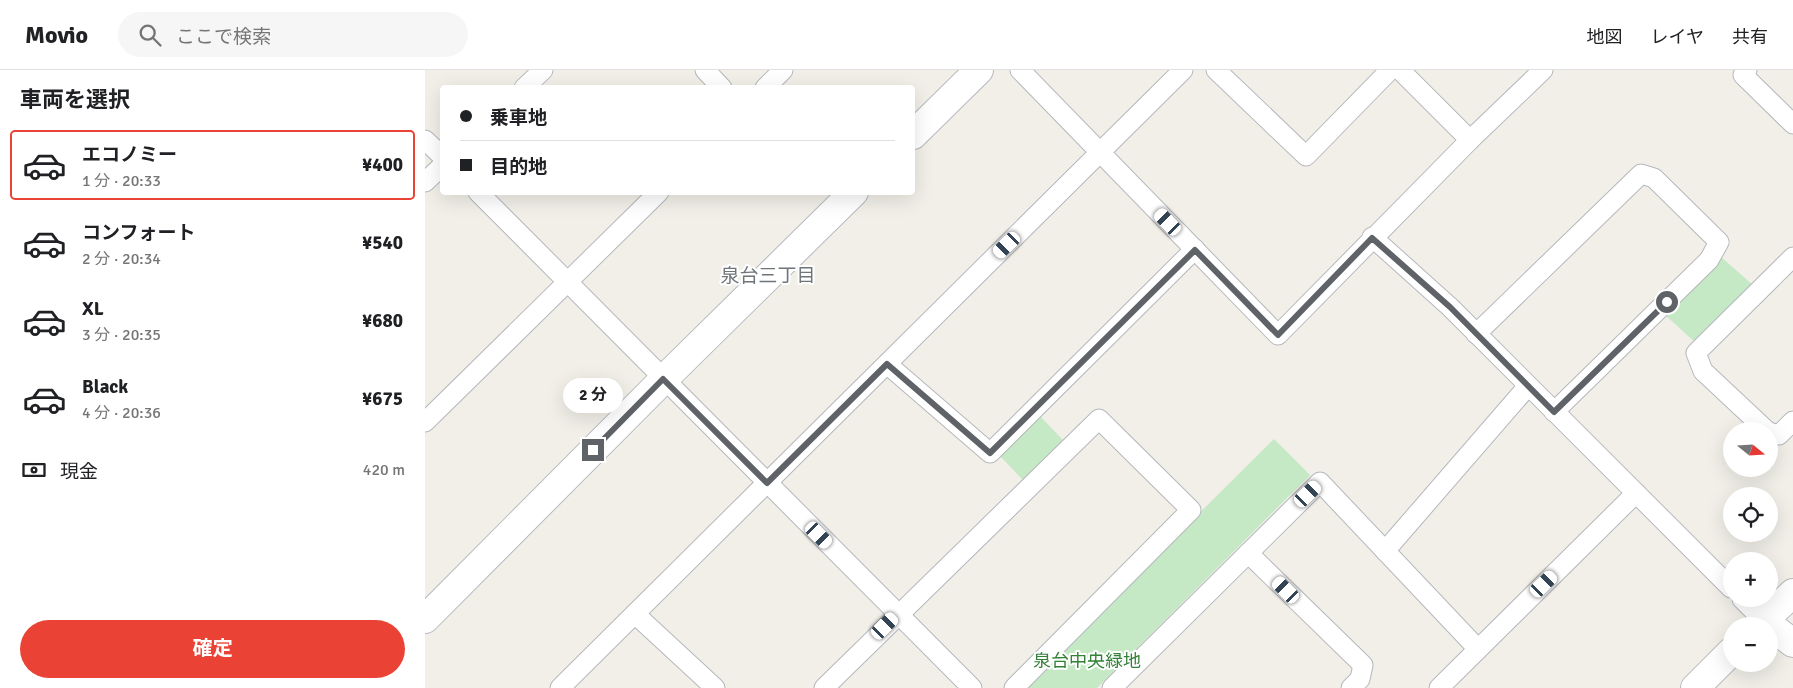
<!DOCTYPE html>
<html lang="ja">
<head>
<meta charset="utf-8">
<style>
  body { margin:0; font-family:Signika,"Noto Sans JP",sans-serif; background:#f6f6f6; color:#202124; height:100vh; display:flex; flex-direction:column; font-size:19px; white-space:nowrap }
  * { box-sizing:border-box; margin:0 }
  p { font-size:16px; color:#757577 }
  .icon { flex:none; width:28px; height:28px; fill:none; stroke:currentColor; stroke-width:2; stroke-linecap:round; stroke-linejoin:round }
  .map { position:relative; flex:1; overflow:hidden }
  .details { display:flex; flex-direction:column; background:#fff; width:425px }
  .details>* { flex:none }
  .banner { position:absolute; left:15px; top:15px; width:475px; height:110px; border-radius:5px; box-shadow:0 5px 20px #0002; display:grid; align-content:center; height:110px; padding:0 20px; background:#fff }
  .needle { width:32px; rotate:108deg }
  .controls { position:absolute; left:1298px; top:352px; display:grid; gap:10px }
  .controls a { display:grid; place-items:center; width:55px; height:55px; border-radius:50%; background:#fff; box-shadow:0 5px 20px #0002; font-size:25px }
  .end { position:absolute; width:22px; height:22px; margin:-11px; border:6px solid #5f6368; background:#fff; box-shadow:0 0 0 2px #fff }
  .from { border-radius:50% }
  .bubble { position:absolute; height:35px; border-radius:18px; background:#fff; box-shadow:0 5px 20px #0002; font-size:16px; font-weight:700; line-height:35px; text-align:center }
  .car { position:absolute; width:15px; height:30px; margin:-15px -8px; border-radius:6px; box-shadow:0 0 4px 1px #0007; background:linear-gradient(#fff 24%,#345 0 40%,#fff 0 76%,#345 0 86%,#fff 0) }
  .banner b { display:flex; align-items:center; gap:18px; height:48px; font-size:19px }
  .banner b+b { border-top:1px solid #e0e0e0 }
  .banner i { width:12px; height:12px; background:#202124 }
  ul { padding:0; list-style:none }
  li { display:flex; align-items:center; gap:15px; height:70px; margin:0 10px 8px; padding:0 10px; border:2px solid transparent; border-radius:5px }
  li div { flex:1 }
  li b { display:block; font-size:19px }
  li em { font-style:normal; font-weight:700 }
  li.active { border-color:#ea4335 }
  li>.icon { width:45px; height:45px; stroke-width:1.5 }
  h2 { padding:0 20px; font-size:22px; line-height:60px }
  .pay { display:flex; align-items:center; gap:12px; height:55px; padding:0 20px; font-size:19px }
  .pay p { margin-inline-start:auto }
  .primary-button { display:flex; gap:10px; margin-top:auto; padding:10px 20px }
  .primary-button a { flex:1; height:58px; border-radius:30px; background:#ea4335; color:#fff; font-size:20px; font-weight:700; line-height:58px; text-align:center }
  header { display:flex; align-items:center; gap:30px; box-sizing:border-box; height:70px; padding:0 25px; background:#fff; border-bottom:1px solid #e0e0e0 }
  header strong { font-size:24px }
  nav { display:flex; gap:28px; margin-inline-start:auto; font-size:18px }
  .search { width:350px; height:45px; background:#f6f6f6; display:flex; align-items:center; gap:12px; box-sizing:border-box; padding:0 18px; border-radius:28px; color:#757577; font-size:19px }
  main { display:flex; flex:1; min-height:0 }
  .map>svg:first-child { display:block }
  .green { fill:#c5e8c5 }
  .lines { fill:none; stroke-linecap:round; stroke-linejoin:round }
  .street-casing { stroke:#b5b8bc; stroke-width:21 }
  .secondary-casing { stroke:#b6babf; stroke-width:30 }
  .street { stroke:#fff; stroke-width:19 }
  .secondary { stroke:#fff; stroke-width:28 }
  .route { stroke:#5f6368; stroke-width:6 }
  .labels { text-anchor:middle; dominant-baseline:central; stroke-width:4; stroke-linejoin:round; paint-order:stroke }
  .park-label { font-size:18px; fill:#348238; stroke:#fff }
  .neighbourhood-label { font-size:19px; fill:#70757a; stroke:#fff }
</style>
</head>
<body>
<header>
<strong>Movio</strong>
<div class="search"><svg class="icon" aria-label="search" viewBox="0 0 24 24"><circle cx="10" cy="10" r="6"/><path d="M15 15l6 6"/></svg>ここで検索</div>
<nav><a>地図</a><a>レイヤ</a><a>共有</a></nav>
</header>
<main>
<section class="details">
<h2>車両を選択</h2>
<ul>
<li class="active"><svg class="icon" aria-label="car" viewBox="0 0 24 24"><path d="M5 17H2v-5l4-1 3-4h7l3 4 3 1v5h-3M9 17h6M6 11h13"/><circle cx="7" cy="17" r="2"/><circle cx="17" cy="17" r="2"/></svg><div><b>エコノミー</b><p>1 分 · 20:33</p></div><em>¥400</em></li>
<li><svg class="icon" aria-label="car" viewBox="0 0 24 24"><path d="M5 17H2v-5l4-1 3-4h7l3 4 3 1v5h-3M9 17h6M6 11h13"/><circle cx="7" cy="17" r="2"/><circle cx="17" cy="17" r="2"/></svg><div><b>コンフォート</b><p>2 分 · 20:34</p></div><em>¥540</em></li>
<li><svg class="icon" aria-label="car" viewBox="0 0 24 24"><path d="M5 17H2v-5l4-1 3-4h7l3 4 3 1v5h-3M9 17h6M6 11h13"/><circle cx="7" cy="17" r="2"/><circle cx="17" cy="17" r="2"/></svg><div><b>XL</b><p>3 分 · 20:35</p></div><em>¥680</em></li>
<li><svg class="icon" aria-label="car" viewBox="0 0 24 24"><path d="M5 17H2v-5l4-1 3-4h7l3 4 3 1v5h-3M9 17h6M6 11h13"/><circle cx="7" cy="17" r="2"/><circle cx="17" cy="17" r="2"/></svg><div><b>Black</b><p>4 分 · 20:36</p></div><em>¥675</em></li>
</ul>
<div class="pay"><svg class="icon" aria-label="cash" viewBox="0 0 24 24"><path d="M3 7h18v10H3z"/><circle cx="12" cy="12" r="2"/></svg>現金<p>420 m</p></div>
<div class="primary-button"><a>確定</a></div>
</section>
<div class="map">
<svg width="1368" height="618" viewBox="0 0 1368 618">
  <rect width="100%" height="100%" fill="#f1efe8"/>
  <!-- green -->
  <g class="green">
    <polygon points="1296,187 1329,216 1271,273 1239,244"/>
    <polygon points="612,343 638,370 598,410 572,383"/>
    <polygon points="849,369 885,405 672,618 598,618"/>
  </g>
  <g class="lines">
    <!-- street casing -->
    <g class="street-casing">
      <g id="street">
        <polyline points="280,0 297,18"/>
        <polyline points="595,0 853,265 1045,70 1118,0"/>
        <polyline points="791,0 881,86 965,0"/>
        <polyline points="975,0 1045,70"/>
        <polyline points="1322,0 1318,5 1368,54"/>
        <polyline points="99,18 118,0"/>
        <polyline points="340,18 358,0"/>
        <polyline points="0,70 18,87"/>
        <polyline points="0,112 18,95"/>
        <polyline points="53,122 547,618"/>
        <polyline points="947,167 1025,237 1306,518"/>
        <polyline points="1051,264 1216,104 1229,108 1294,172 1284,190 1129,342"/>
        <polyline points="462,294 565,383 770,179"/>
        <polyline points="0,352 234,122"/>
        <polyline points="1342,361 1278,301 1271,283 1368,187"/>
        <polyline points="1344,362 1354,365 1368,351"/>
        <polyline points="960,481 1103,316"/>
        <polyline points="823,483 938,595 935,609 926,618"/>
        <polyline points="1317,529 1339,551"/>
        <polyline points="210,544 290,618"/>
        <polyline points="135,618 758,0"/>
        <polyline points="399,618 674,349 766,440 589,618"/>
        <polyline points="687,618 895,412 1053,579"/>
        <polyline points="1014,618 1211,423"/>
      </g>
    </g>
    <!-- secondary casing -->
    <g class="secondary-casing">
      <g id="secondary">
        <polyline points="488,65 554,0"/>
        <polyline points="0,549 239,309 429,122"/>
        <polyline points="1339,551 1368,573"/>
        <polyline points="1333,556 1368,523"/>
        <polyline points="1270,618 1306,582"/>
      </g>
    </g>
    <!-- street -->
    <use href="#street" class="street"/>
    <!-- secondary -->
    <use href="#secondary" class="secondary"/>
  </g>
  <g class="lines">
    <!-- route -->
    <polyline class="route" points="168,380 238,309 342,413 462,294 565,383 770,180 853,265 947,168 1025,237 1129,342 1242,232"/>
  </g>
  <g class="labels">
    <!-- park labels -->
    <g class="park-label">
      <text x="662" y="591">泉台中央緑地</text>
    </g>
    <!-- neighbourhood labels -->
    <g class="neighbourhood-label">
      <text x="343" y="206">泉台三丁目</text>
    </g>
  </g>
</svg>
<div class="controls">
<a><svg class="needle" viewBox="-14 -14 28 28"><path d="M0-13l5 13h-10z" fill="#e53935"/><path d="M0 13l5-13h-10z" fill="#757577"/></svg></a>
<a><svg class="icon" aria-label="locate" viewBox="0 0 24 24"><circle cx="12" cy="12" r="6"/><path d="M12 2v4M12 18v4M2 12h4M18 12h4"/></svg></a>
<a>+</a>
<a>−</a>
</div>
<i class="end from" style="left:1242px;top:232px"></i>
<i class="end" style="left:168px;top:380px"></i>
<div class="bubble" style="left:138px;top:308px;width:60px">2 分</div>
<i class="car" style="left:743px;top:152px;rotate:316deg"></i>
<i class="car" style="left:582px;top:175px;rotate:226deg"></i>
<i class="car" style="left:883px;top:424px;rotate:46deg"></i>
<i class="car" style="left:394px;top:465px;rotate:135deg"></i>
<i class="car" style="left:1119px;top:514px;rotate:46deg"></i>
<i class="car" style="left:861px;top:520px;rotate:315deg"></i>
<i class="car" style="left:460px;top:556px;rotate:45deg"></i>
<div class="banner">
<b><i class="from"></i>乗車地</b>
<b><i></i>目的地</b>
</div>
</div>
</main>
</body>
</html>
